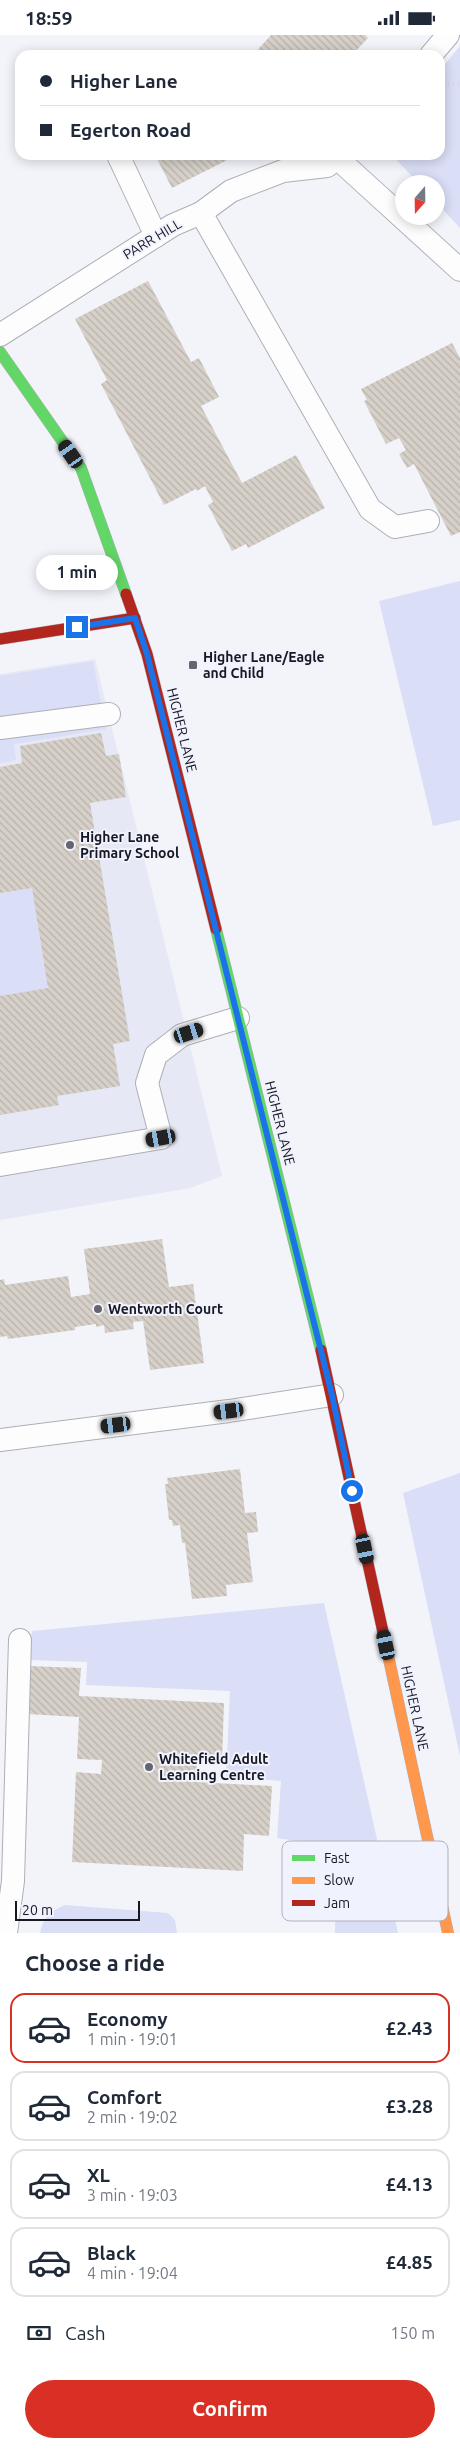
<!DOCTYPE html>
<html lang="en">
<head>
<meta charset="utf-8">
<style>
  body { margin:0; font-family:Ubuntu,sans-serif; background:#f6f6f7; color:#1f2937; height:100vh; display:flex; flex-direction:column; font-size:19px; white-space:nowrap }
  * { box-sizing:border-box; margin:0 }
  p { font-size:16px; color:#747a83 }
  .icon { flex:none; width:28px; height:28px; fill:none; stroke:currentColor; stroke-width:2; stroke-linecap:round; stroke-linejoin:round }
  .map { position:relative; height:1898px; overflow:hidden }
  .drawer { display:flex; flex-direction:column; background:#fff; flex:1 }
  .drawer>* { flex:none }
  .banner { position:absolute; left:15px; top:15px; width:430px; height:110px; border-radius:15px; box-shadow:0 2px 12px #0003; display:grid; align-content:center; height:110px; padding:0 25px; background:#fff }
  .needle { width:32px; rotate:200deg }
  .fabs { position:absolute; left:395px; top:140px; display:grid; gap:10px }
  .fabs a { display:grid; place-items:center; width:50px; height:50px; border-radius:50%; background:#fff; box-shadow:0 2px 12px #0003; font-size:25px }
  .scale { position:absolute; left:15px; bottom:12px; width:125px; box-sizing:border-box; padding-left:5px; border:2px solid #171822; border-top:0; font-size:14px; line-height:18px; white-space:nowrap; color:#171822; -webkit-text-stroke:4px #f0f2fd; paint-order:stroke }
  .end { position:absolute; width:22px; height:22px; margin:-11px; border:6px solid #1a73e8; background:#fff; box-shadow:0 0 0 2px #fff }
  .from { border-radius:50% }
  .bubble { position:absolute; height:35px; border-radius:18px; background:#fff; box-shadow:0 2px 12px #0003; font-size:16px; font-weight:600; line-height:35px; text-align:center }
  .car { position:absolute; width:15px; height:30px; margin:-15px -8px; border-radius:6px; box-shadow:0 0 4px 1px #0007; background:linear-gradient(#222 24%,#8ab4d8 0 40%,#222 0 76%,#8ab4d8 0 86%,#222 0) }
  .banner b { display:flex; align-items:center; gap:18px; height:48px; font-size:19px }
  .banner b+b { border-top:1px solid #e0e1e3 }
  .banner i { width:12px; height:12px; background:#1f2937 }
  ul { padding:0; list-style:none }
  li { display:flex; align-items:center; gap:15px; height:70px; margin:0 10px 8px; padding:0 15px; border:2px solid #e0e1e3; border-radius:15px }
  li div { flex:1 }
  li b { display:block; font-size:19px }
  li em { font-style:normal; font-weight:600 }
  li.active { border-color:#d93025 }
  li>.icon { width:45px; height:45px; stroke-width:1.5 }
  h2 { padding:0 25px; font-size:22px; line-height:60px }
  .pay { display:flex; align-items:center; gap:12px; height:55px; padding:0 25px; font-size:19px }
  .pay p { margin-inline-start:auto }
  .action { display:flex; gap:10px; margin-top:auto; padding:10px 25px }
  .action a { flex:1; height:58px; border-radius:30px; background:#d93025; color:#fff; font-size:20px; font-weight:600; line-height:58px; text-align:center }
  .status { display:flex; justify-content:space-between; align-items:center; height:35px; padding:0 25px; background:#fff; direction:ltr }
  .status svg { height:14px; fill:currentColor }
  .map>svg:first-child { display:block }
  .built { fill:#e6e8f6 }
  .green { fill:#dadef6 }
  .building { fill:url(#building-back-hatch) }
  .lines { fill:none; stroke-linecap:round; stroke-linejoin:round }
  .lane-casing { stroke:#aeafb6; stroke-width:24 }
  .fast-casing { stroke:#aeafb6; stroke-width:12 }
  .slow-casing { stroke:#aeafb6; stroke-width:12 }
  .jam-casing { stroke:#aeafb6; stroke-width:12 }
  .path { stroke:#d3d3d6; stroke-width:3; stroke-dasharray:1 4; stroke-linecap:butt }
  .lane { stroke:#fdfdfe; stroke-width:22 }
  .fast { stroke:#63d668; stroke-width:11 }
  .slow { stroke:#ff974d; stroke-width:11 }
  .jam { stroke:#b3261e; stroke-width:11 }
  .route { stroke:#1a73e8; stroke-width:6 }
  .poi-dot { fill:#64656e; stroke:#f0f2fd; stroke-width:2 }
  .labels { text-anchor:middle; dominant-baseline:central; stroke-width:4; stroke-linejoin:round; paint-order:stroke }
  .street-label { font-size:14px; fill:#171822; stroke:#f0f2fd }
  .poi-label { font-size:14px; font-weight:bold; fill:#171822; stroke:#f0f2fd; text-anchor:start }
  .key { fill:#f0f2fd; stroke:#afb1bb; stroke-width:1 }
  .key-label { font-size:14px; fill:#171822 }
</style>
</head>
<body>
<div class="status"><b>18:59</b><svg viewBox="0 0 49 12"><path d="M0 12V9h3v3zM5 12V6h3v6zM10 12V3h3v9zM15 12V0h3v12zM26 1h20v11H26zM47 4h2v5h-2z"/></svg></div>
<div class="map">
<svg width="460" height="1898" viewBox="0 0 460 1898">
  <defs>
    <pattern id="building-back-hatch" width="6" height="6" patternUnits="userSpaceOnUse" patternTransform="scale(1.25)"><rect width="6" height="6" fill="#d6d0c9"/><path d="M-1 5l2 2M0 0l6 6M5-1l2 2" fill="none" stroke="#b7b2ac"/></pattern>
  </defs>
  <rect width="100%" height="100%" fill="#f3f4fa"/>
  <!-- built -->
  <polygon class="built" points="95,624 222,1141 190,1153 0,1185 0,639"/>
  <!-- green -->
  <g class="green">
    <polygon points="460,11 460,193 436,167 436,149 419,149 392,120 440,120 440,35"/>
    <polygon points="460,546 460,785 433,791 379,566"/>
    <polygon points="93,626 106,694 14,709 16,725 0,728 0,641"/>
    <polygon points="32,853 48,953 0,961 0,858"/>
    <polygon points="460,1438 460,1721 403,1458"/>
    <polygon points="324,1568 398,1898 335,1898 336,1831 318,1809 277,1803 281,1746 226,1742 230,1656 86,1650 87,1627 30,1625 32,1596"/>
    <path d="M65,1870L168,1878L175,1885L177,1898H40C43,1882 51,1876 65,1870Z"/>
  </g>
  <!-- building -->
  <g class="building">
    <polygon points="271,0 365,0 368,3 352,20 253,20"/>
    <polygon points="155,120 237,120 172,153"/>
    <polygon points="148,246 191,327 199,323 219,362 201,371 242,448 296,420 325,473 248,513 246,509 232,516 208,470 213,467 205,451 197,456 196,454 164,470 101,349 107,345 75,284"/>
    <polygon points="452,308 460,323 460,497 451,501 414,429 407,433 399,419 406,415 399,403 386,409 364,366 367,365 361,354"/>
    <polygon points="101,698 106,721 119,719 126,762 90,768 130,1006 113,1009 120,1051 57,1061 59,1070 0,1080 0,961 48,953 32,853 0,858 0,732 22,728 20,711"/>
    <polygon points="162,1204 169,1252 193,1249 204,1328 150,1335 143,1286 133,1287 134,1294 105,1298 104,1290 96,1292 96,1289 75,1292 75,1295 8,1304 7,1301 0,1302 0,1245 4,1244 5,1250 68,1241 71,1262 90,1259 84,1214"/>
    <polygon points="240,1434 245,1478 256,1477 258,1497 247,1498 253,1547 226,1550 227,1561 192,1564 185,1508 182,1508 180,1490 173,1491 172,1485 169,1485 165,1449 168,1449 167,1443"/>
    <polygon points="29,1631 81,1633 79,1661 224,1668 222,1727 197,1726 196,1747 272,1751 269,1801 244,1799 243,1836 72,1827 76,1737 101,1739 102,1725 77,1724 79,1682 27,1679"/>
  </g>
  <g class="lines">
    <!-- lane casing -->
    <g class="lane-casing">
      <g id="lane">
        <polyline points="431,20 448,0"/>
        <polyline points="118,120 156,201"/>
        <polyline points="337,123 460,235"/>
        <polyline points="201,178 370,474 395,492 428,486"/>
        <polyline points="0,300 173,190 201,178 231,156 283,136 327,131 340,120"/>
        <polyline points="0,693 109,679"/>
        <polyline points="0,1130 161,1103 147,1048 156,1020 182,1000 238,983"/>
        <polyline points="0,1405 229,1376 332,1360"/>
        <polyline points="6,1898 13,1846 20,1605"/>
      </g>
    </g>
    <!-- fast casing -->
    <g class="fast-casing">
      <g id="fast">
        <polyline points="0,317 81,433 126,559"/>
        <polyline points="216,894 321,1315"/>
      </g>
    </g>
    <!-- slow casing -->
    <g class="slow-casing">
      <polyline id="slow" points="385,1606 448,1898"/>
    </g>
    <!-- jam casing -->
    <g class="jam-casing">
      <g id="jam">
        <polyline points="126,559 147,619 216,894"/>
        <polyline points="0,604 135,583"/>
        <polyline points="321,1315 385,1606"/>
      </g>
    </g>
    <!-- path -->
    <polyline class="path" points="448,49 460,50"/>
    <!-- lane -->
    <use href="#lane" class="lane"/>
    <!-- fast -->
    <use href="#fast" class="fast"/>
    <!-- slow -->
    <use href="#slow" class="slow"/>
    <!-- jam -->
    <use href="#jam" class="jam"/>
  </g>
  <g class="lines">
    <!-- route -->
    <polyline class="route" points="77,592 135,583 147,619 332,1360 352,1456"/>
  </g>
  <!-- markers -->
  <g class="poi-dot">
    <rect x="188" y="625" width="10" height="10" rx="2.5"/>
    <circle cx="70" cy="810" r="5"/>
    <circle cx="98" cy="1274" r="5"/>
    <circle cx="149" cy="1732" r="5"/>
  </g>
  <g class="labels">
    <!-- street labels -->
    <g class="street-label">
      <text transform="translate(152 204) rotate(-31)">PARR HILL</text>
      <text transform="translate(182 695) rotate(76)">HIGHER LANE</text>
      <text transform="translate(280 1088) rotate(76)">HIGHER LANE</text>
      <text transform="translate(415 1673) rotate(78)">HIGHER LANE</text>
    </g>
    <!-- poi labels -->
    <g class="poi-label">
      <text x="203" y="622">Higher Lane/Eagle<tspan x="203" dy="16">and Child</tspan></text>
      <text x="80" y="802">Higher Lane<tspan x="80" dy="16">Primary School</tspan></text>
      <text x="108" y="1274">Wentworth Court</text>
      <text x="159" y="1724">Whitefield Adult<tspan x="159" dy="16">Learning Centre</tspan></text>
    </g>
  </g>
  <!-- legend -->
  <rect x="282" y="1806" width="166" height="80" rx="8" class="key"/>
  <rect x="292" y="1820" width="23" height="6" fill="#63d668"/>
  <rect x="292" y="1842" width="23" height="7" fill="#ff974d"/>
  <rect x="292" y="1865" width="23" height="6" fill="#b3261e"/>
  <g class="key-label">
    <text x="324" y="1828">Fast</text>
    <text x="324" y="1850">Slow</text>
    <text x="324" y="1873">Jam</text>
  </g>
</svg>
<div class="fabs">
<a><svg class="needle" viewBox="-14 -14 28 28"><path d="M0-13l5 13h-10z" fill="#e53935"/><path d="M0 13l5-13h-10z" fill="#747a83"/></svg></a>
</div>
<div class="scale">20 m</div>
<i class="end from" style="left:352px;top:1456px"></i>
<i class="end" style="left:77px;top:592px"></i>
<div class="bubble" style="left:36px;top:520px;width:82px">1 min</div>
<i class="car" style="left:71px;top:419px;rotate:325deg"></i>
<i class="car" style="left:189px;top:998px;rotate:72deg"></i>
<i class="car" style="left:161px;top:1103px;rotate:260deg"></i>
<i class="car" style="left:229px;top:1376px;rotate:263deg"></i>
<i class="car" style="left:116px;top:1390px;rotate:263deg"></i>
<i class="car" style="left:365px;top:1514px;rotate:168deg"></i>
<i class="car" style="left:386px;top:1610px;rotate:348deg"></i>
<div class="banner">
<b><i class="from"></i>Higher Lane</b>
<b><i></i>Egerton Road</b>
</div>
</div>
<section class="drawer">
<h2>Choose a ride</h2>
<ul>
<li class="active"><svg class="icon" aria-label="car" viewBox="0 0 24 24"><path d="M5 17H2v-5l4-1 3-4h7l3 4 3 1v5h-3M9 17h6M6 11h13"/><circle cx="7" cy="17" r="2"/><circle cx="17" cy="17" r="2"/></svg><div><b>Economy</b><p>1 min · 19:01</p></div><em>£2.43</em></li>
<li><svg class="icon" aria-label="car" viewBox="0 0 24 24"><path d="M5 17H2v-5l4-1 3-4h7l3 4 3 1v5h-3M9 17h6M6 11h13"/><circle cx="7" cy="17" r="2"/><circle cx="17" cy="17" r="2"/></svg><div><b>Comfort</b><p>2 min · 19:02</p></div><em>£3.28</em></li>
<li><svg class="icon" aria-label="car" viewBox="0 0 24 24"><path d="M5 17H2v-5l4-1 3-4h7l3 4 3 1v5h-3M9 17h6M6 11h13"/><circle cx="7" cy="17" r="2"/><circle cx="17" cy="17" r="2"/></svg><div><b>XL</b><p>3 min · 19:03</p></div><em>£4.13</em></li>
<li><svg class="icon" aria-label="car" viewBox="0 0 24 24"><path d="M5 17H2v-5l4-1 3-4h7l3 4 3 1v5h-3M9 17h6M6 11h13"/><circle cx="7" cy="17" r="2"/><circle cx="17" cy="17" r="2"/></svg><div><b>Black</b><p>4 min · 19:04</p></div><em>£4.85</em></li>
</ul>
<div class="pay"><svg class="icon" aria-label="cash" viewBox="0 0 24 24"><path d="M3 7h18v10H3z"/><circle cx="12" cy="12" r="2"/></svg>Cash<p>150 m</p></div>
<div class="action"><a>Confirm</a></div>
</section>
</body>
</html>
